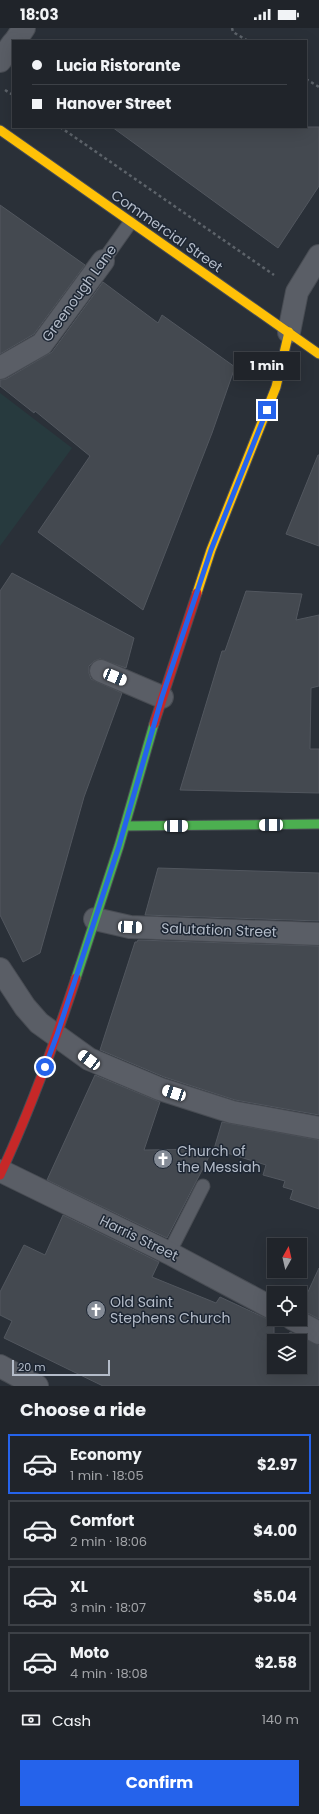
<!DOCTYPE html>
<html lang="en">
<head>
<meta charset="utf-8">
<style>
  body { margin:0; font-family:Poppins,sans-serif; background:#282c32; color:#f1f3f6; height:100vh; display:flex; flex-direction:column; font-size:15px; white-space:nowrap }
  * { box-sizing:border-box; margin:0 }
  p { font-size:13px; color:#a2a4a8 }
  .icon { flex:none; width:22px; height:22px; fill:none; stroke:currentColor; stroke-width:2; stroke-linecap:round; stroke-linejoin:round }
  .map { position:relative; height:1358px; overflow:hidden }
  .details { display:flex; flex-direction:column; background:#20242a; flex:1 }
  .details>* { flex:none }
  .top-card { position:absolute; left:12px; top:12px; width:295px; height:88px; border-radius:0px; box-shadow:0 4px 16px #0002,0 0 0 1px #3d4147; display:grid; align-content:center; height:88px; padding:0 20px; background:#20242a }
  .needle { width:26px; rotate:8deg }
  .fabs { position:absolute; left:267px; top:1210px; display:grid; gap:8px }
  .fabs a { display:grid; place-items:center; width:40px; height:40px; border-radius:0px; background:#20242a; box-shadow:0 4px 16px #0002,0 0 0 1px #3d4147; font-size:20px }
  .scale { position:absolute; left:12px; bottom:10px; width:98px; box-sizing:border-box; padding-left:4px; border:2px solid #b4bcc9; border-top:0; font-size:11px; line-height:14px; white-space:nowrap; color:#b4bcc9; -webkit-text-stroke:3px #1d2633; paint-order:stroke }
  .end { position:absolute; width:18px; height:18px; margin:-9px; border:5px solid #2563eb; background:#fff; box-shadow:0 0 0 2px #fff }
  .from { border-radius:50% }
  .bubble { position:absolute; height:28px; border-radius:0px; background:#20242a; box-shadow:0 4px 16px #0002,0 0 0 1px #3d4147; font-size:13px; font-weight:700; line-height:28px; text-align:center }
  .car { position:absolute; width:12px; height:24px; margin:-12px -6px; border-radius:5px; box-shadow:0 0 3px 1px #0007; background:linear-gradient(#fff 24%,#345 0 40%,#fff 0 76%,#345 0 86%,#fff 0) }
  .top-card b { display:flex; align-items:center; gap:14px; height:38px; font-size:15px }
  .top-card b+b { border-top:1px solid #3d4147 }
  .top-card i { width:10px; height:10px; background:#f1f3f6 }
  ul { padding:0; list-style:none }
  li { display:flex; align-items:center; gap:12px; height:60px; margin:0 8px 6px; padding:0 12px; border:2px solid #3d4147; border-radius:0px }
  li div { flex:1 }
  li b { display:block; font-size:15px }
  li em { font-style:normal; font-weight:700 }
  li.selected { border-color:#2563eb }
  li>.icon { width:36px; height:36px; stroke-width:1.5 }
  h2 { padding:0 20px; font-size:18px; line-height:48px }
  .pay { display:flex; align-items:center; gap:10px; height:44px; padding:0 20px; font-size:15px }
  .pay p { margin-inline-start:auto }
  .action { display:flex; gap:8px; margin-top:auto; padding:8px 20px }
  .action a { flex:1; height:46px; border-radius:0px; background:#2563eb; color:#fff; font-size:16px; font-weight:700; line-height:46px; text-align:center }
  .status { display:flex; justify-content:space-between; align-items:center; height:28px; padding:0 20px; background:#20242a; direction:ltr }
  .status svg { height:11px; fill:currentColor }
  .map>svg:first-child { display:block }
  .green { fill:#273a3e }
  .building { fill:#444950; stroke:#52575f }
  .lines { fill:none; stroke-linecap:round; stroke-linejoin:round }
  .lane-casing { stroke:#484c53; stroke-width:15 }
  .street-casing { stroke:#484c53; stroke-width:24 }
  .fast-casing { stroke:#484c53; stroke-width:11 }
  .slow-casing { stroke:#484c53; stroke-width:11 }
  .jam-casing { stroke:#484c53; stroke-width:11 }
  .path { stroke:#5d636a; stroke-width:2.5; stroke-dasharray:3 3; stroke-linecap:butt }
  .lane { stroke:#5a5e66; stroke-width:13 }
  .street { stroke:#5a5e66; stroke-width:22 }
  .fast { stroke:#4caf50; stroke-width:9 }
  .slow { stroke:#ffc107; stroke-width:9 }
  .jam { stroke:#c62828; stroke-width:9 }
  .route { stroke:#2563eb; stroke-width:5 }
  .labels { text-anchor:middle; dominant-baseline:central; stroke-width:3; stroke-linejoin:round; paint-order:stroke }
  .street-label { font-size:14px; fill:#b4bcc9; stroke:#1d2633 }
  .poi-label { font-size:14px; fill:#b4bcc9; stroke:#1d2633; text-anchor:start }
</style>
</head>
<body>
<div class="status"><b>18:03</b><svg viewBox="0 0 49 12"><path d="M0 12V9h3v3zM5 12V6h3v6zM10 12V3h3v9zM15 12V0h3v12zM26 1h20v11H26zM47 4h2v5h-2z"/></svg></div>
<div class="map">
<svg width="319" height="1358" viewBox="0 0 319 1358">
  <rect width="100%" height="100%" fill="#2a3038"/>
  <!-- green -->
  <polygon class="green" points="0,365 72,420 0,518"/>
  <!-- building -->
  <g class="building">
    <polygon points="112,99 319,99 319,158 278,220"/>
    <polygon points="0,177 85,237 34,306 0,326"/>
    <polygon points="103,254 158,295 162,287 235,339 212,405 143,582 38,504 90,428 35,383 34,385 0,358 0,352 6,351 52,324"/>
    <polygon points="318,427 319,427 319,518 286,506"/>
    <polygon points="12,545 134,610 126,640 100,631 94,633 89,638 89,645 91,651 122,665 84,769 40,925 23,934 0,887 0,563"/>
    <polygon points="246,563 302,566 296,592 319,587 319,658 311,660 310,721 319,721 319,765 180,762 222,623 225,623"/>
    <polygon points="158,840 319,845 319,893 145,887"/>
    <polygon points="138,912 319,918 319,1087 235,1072 164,1049 100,1022 135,914 137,914"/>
    <polygon points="95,1047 160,1074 144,1122 213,1121 167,1210 47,1152"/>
    <polygon points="222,1094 319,1112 319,1181 290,1171 293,1162 283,1159 285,1153 263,1147 266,1137 214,1121"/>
    <polygon points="63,1187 159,1234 152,1249 216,1275 220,1269 274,1294 274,1339 300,1339 300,1313 286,1313 290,1304 319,1317 319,1358 103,1358 4,1310 12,1293 0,1287 0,1264 2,1260 24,1217 45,1227"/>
    <polygon points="319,1240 319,1291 300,1281"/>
  </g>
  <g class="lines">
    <!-- lane casing -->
    <g class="lane-casing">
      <g id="lane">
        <polyline points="103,233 130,195"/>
        <polyline points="169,1225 203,1158"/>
      </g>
    </g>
    <!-- street casing -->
    <g class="street-casing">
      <g id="street">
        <polyline points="15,13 24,0"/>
        <polyline points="0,33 13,15"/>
        <polyline points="289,304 297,264 319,228"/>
        <polyline points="0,340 42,316 103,233"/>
        <polyline points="101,643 162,669"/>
        <polyline points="95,891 130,899 319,906"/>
        <polyline points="0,941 25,979 39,995 89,1031 160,1061 232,1084 319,1100"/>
        <polyline points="1,1143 169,1225 274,1281"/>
        <polyline points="293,1291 319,1305"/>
        <polyline points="0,1338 37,1358"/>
      </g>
    </g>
    <!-- fast casing -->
    <g class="fast-casing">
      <g id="fast">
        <polyline points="125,798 319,796"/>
        <polyline points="76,950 119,818 154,696"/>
      </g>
    </g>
    <!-- slow casing -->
    <g class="slow-casing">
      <g id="slow">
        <polyline points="0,102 319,326"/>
        <polyline points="197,565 211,522 276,359 289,304"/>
      </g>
    </g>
    <!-- jam casing -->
    <g class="jam-casing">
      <g id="jam">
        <polyline points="154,696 197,565"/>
        <path d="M0,1147C30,1083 54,1017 76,950"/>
      </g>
    </g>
    <!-- path -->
    <g class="path">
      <polyline points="232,0 233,4 248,13"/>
      <polyline points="306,51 319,59"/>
      <polyline points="5,62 13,67"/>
      <polyline points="60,99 274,247"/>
    </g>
    <!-- lane -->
    <use href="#lane" class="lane"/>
    <!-- street -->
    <use href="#street" class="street"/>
    <!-- fast -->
    <use href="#fast" class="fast"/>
    <!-- slow -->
    <use href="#slow" class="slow"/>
    <!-- jam -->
    <use href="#jam" class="jam"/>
  </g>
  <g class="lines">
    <!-- route -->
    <polyline class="route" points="45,1039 57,1007 119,818 162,669 211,522 267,382"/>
  </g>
  <!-- icons -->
  <defs>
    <g id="church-disc" transform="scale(1)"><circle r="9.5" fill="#848b96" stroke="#1d2633"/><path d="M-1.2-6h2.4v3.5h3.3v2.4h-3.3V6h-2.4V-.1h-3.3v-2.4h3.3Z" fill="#fff"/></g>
  </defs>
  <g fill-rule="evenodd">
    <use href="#church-disc" x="163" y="1131"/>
    <use href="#church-disc" x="96" y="1282"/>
  </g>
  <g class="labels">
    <!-- street labels -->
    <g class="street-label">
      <text transform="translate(167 203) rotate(35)">Commercial Street</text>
      <text transform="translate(79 265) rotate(-54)">Greenough Lane</text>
      <text transform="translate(219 902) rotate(2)">Salutation Street</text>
      <text transform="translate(139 1210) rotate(26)">Harris Street</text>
    </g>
    <!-- poi labels -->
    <g class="poi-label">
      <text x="177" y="1123">Church of<tspan x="177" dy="16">the Messiah</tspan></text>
      <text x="110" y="1274">Old Saint<tspan x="110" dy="16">Stephens Church</tspan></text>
    </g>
  </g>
</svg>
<div class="fabs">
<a><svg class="needle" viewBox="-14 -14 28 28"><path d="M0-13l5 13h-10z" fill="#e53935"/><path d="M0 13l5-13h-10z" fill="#a2a4a8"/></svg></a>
<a><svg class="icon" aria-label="locate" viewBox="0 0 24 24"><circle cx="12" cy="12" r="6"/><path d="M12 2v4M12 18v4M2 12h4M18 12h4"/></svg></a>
<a><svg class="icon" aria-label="layers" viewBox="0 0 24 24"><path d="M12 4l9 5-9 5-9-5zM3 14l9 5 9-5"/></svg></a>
</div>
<div class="scale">20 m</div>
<i class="end from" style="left:45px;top:1039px"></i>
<i class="end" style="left:267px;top:382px"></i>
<div class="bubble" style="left:234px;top:324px;width:66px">1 min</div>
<i class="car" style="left:115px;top:649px;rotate:112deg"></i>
<i class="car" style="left:271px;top:797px;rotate:269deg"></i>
<i class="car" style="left:176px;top:798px;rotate:89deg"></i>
<i class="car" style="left:130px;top:899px;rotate:93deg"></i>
<i class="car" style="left:89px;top:1032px;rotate:307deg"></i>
<i class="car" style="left:174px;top:1065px;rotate:288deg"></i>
<div class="top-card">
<b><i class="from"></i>Lucia Ristorante</b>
<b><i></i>Hanover Street</b>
</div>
</div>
<section class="details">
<h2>Choose a ride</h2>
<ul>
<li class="selected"><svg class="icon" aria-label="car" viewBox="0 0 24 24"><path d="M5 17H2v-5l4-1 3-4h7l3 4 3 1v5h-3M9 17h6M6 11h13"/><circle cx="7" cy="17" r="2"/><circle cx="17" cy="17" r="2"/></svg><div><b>Economy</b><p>1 min · 18:05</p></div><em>$2.97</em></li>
<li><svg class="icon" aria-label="car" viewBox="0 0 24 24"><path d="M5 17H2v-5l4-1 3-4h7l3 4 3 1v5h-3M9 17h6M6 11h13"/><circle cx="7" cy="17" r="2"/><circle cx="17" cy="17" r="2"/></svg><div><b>Comfort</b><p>2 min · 18:06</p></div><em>$4.00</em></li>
<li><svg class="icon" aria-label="car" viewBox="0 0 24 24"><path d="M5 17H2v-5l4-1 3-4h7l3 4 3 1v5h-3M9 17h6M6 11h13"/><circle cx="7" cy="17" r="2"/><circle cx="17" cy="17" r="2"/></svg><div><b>XL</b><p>3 min · 18:07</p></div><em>$5.04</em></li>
<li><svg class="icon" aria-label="car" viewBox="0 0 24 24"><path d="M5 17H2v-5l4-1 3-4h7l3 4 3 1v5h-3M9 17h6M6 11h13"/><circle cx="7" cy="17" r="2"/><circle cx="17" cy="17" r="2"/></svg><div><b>Moto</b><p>4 min · 18:08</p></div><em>$2.58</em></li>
</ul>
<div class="pay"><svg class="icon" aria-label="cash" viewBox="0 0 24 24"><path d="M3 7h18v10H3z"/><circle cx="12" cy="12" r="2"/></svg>Cash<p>140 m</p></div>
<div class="action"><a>Confirm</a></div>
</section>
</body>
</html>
